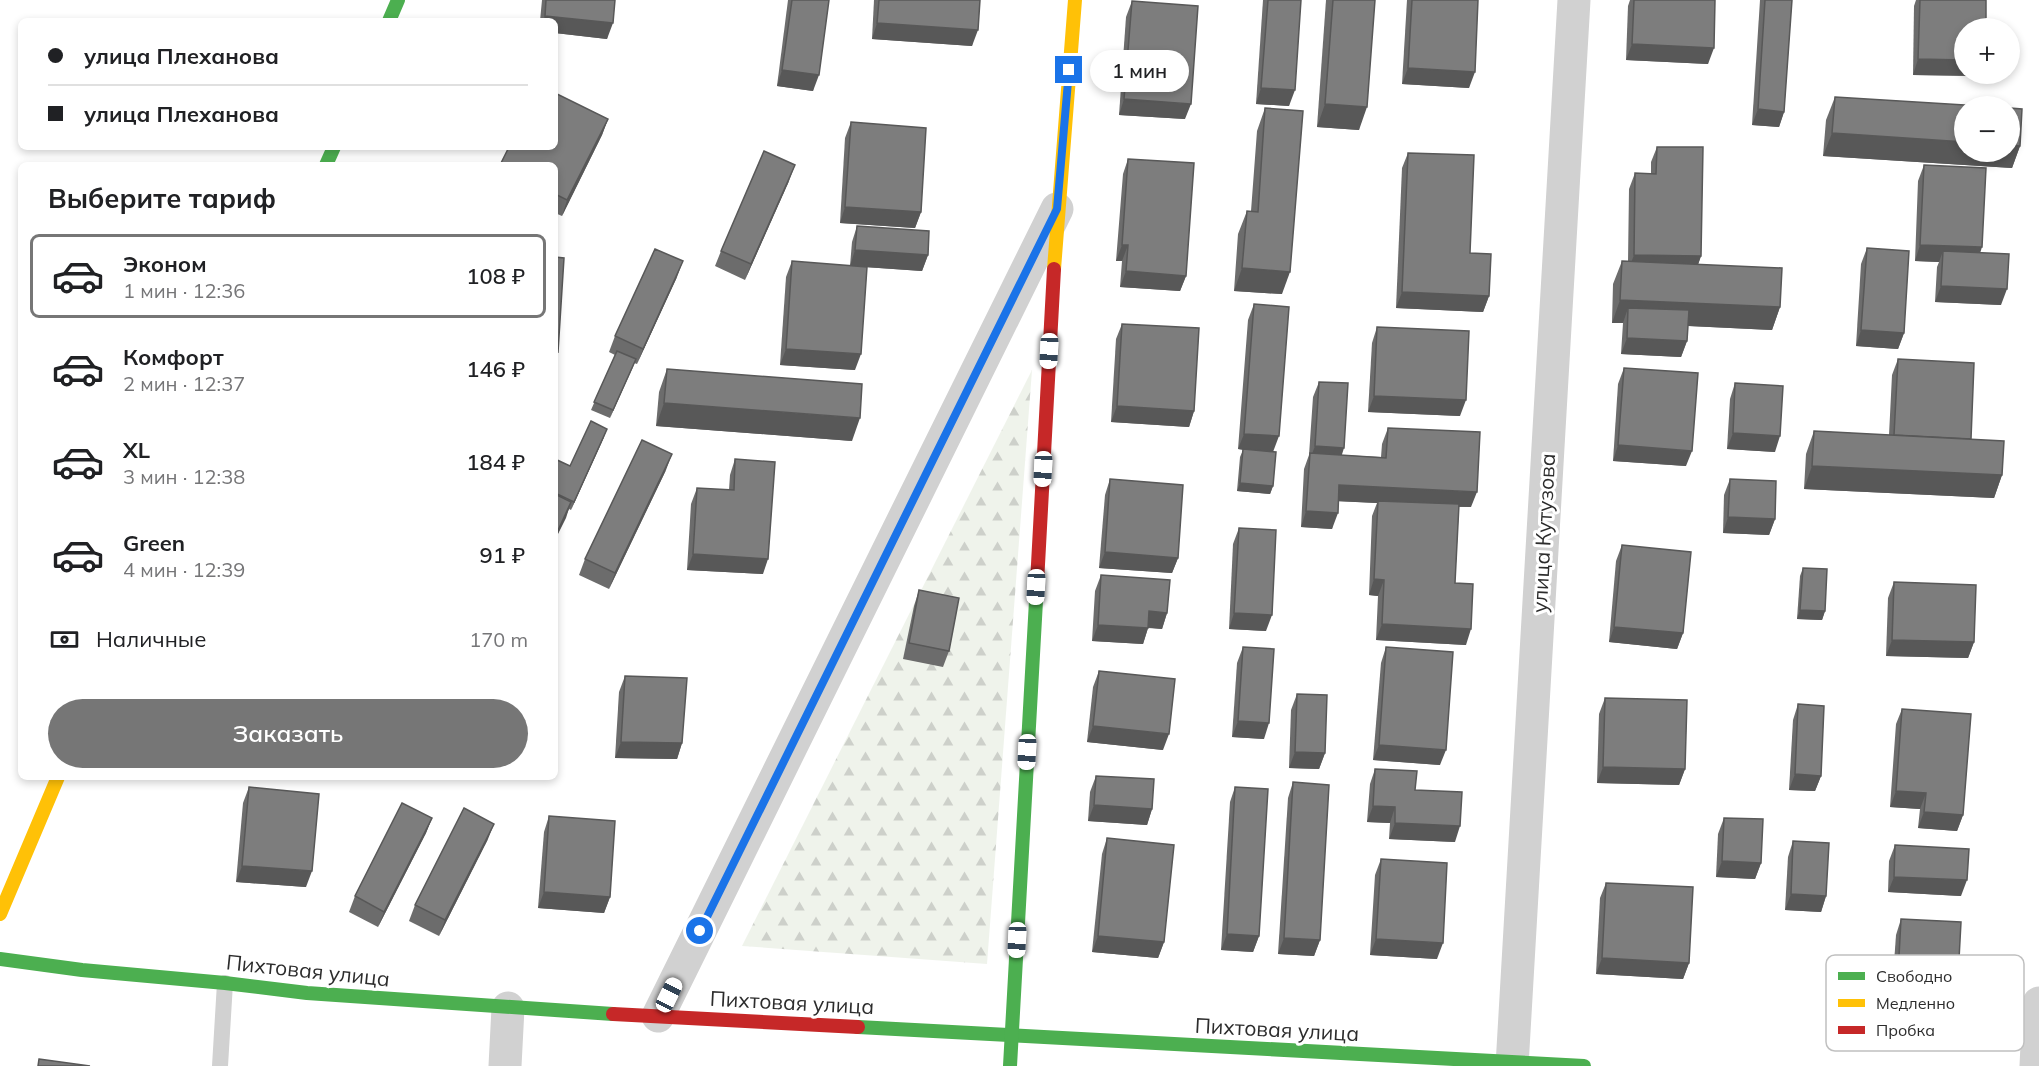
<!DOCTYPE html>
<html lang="ru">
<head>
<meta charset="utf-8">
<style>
  body { margin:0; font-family:Mulish,sans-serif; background:#f6f6f6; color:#202124; height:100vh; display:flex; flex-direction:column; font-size:22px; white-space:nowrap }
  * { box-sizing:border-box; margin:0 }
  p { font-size:20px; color:#757577 }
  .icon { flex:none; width:33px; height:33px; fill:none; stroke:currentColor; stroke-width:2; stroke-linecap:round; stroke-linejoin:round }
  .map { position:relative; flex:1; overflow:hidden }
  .sheet { position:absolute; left:18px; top:162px; width:540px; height:618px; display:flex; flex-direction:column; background:#fff; border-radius:9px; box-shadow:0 3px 9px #0003 }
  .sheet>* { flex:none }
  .guide { position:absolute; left:18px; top:18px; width:540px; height:132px; border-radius:9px; box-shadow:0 3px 9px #0003; display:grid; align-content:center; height:132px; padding:0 30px; background:#fff }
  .controls { position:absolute; left:1954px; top:18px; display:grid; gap:12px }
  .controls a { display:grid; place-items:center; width:66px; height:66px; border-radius:50%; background:#fff; box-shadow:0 3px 9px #0003; font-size:30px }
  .end { position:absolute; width:27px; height:27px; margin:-14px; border:8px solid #1a73e8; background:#fff; box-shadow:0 0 0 3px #fff }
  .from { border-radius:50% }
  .bubble { position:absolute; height:42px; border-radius:21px; background:#fff; box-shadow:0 3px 9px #0003; font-size:20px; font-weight:600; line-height:42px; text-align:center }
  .car { position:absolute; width:18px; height:36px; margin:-18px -9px; border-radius:8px; box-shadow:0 0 4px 2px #0007; background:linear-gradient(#fff 24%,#345 0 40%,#fff 0 76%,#345 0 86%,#fff 0) }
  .guide b { display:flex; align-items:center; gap:21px; height:57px; font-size:22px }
  .guide b+b { border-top:2px solid #e0e0e0 }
  .guide i { width:15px; height:15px; background:#202124 }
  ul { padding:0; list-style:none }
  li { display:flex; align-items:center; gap:18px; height:84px; margin:0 12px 9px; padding:0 18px; border:3px solid transparent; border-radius:9px }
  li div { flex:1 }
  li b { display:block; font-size:22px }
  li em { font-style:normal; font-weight:600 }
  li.on { border-color:#767676 }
  li>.icon { width:54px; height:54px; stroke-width:1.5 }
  h2 { padding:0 30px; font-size:27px; line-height:72px }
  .pay { display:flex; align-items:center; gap:15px; height:66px; padding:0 30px; font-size:22px }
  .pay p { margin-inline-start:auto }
  .button { display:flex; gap:12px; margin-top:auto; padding:12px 30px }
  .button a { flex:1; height:69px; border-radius:36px; background:#767676; color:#fff; font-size:24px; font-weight:600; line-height:69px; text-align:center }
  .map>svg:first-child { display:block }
  .forest { fill:url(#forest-firs) }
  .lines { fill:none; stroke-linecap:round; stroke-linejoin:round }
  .lane { stroke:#d1d1d1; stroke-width:16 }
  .street { stroke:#d1d1d1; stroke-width:33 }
  .fast { stroke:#4caf50; stroke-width:14 }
  .slow { stroke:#ffc107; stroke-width:14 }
  .jam { stroke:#c62828; stroke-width:14 }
  .wall { fill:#6c6c6c }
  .shaded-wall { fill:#585858 }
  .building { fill:#7d7d7d; stroke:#585858; stroke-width:1.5 }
  .route { stroke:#1a73e8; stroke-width:8 }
  .labels { text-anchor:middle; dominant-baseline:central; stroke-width:6; stroke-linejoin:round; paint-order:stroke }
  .street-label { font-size:21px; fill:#2c2c2c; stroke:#fff }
  .key { fill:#fff; stroke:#c0c0c0; stroke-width:1.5 }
  .key-label { font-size:16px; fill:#2c2c2c }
</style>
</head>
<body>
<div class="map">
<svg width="2039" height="1066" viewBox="0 0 2039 1066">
  <defs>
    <pattern id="forest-firs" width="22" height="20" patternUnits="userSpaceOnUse" patternTransform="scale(1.5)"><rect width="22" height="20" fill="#eff3eb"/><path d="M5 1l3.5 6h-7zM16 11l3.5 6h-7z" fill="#cdd0ca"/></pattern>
  </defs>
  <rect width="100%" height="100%" fill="#fff"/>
  <!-- forest -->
  <polygon class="forest" points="1032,370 987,964 742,946"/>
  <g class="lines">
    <!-- lane -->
    <polyline class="lane" points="220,1066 225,983"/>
    <!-- street -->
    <g class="street">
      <polyline points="658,1016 1057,209"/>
      <polyline points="505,1066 508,1008"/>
      <polyline points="1512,1066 1574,0"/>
      <polyline points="2036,1066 2039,1003"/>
    </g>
    <!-- fast -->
    <g class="fast">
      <polyline points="389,21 398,0"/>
      <polyline points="326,165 334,147"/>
      <polyline points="0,959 82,970 225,983 307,993 613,1014"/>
      <polyline points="858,1027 1584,1066"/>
      <polyline points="1010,1066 1037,583"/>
    </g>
    <!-- slow -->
    <g class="slow">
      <polyline points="1054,269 1075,0"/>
      <polyline points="0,914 58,777"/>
    </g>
    <!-- jam -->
    <g class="jam">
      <polyline points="1037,583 1054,269"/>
      <polyline points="613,1014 858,1027"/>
    </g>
  </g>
  <!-- wall -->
  <g class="wall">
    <polygon points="542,0 615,0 607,39 555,33 555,21 540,21"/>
    <polygon points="788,0 829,0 813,91 777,86"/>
    <polygon points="874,0 980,0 972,46 872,39"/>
    <polygon points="1263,0 1301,0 1289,106 1256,104"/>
    <polygon points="1326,0 1375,0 1359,130 1317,127"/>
    <polygon points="1407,0 1478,0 1469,88 1402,84"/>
    <polygon points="1630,0 1715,0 1708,64 1626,60 1628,6"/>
    <polygon points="1760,0 1792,0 1784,112 1779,127 1752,125"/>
    <polygon points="1916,0 1986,0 1979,76 1913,75 1914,6"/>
    <polygon points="1132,1 1185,119 1119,115 1126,17"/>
    <polygon points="1835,97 2020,146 2012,168 1823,156 1826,120"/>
    <polygon points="1265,108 1282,294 1234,291 1238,234 1247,211 1251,211 1257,131"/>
    <polygon points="608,119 602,135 562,216 555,213 555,165"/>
    <polygon points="851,122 921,212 915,228 840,223 845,138"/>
    <polygon points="1657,147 1701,256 1698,265 1780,307 1772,330 1688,326 1687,341 1681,357 1621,354 1623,323 1612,323 1613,284 1622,261 1628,262 1629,189 1635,173 1651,174 1651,162"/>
    <polygon points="1408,153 1470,253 1489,296 1483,312 1396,308 1402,168"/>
    <polygon points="1128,159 1186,276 1180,291 1120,287 1122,261 1116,261 1123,174"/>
    <polygon points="1924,165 1980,253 2001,305 1935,302 1937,267 1939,262 1915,261 1918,181"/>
    <polygon points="789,181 745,280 715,266 721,251"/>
    <polygon points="857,226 928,255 922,271 850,266 852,242"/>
    <polygon points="1867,248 1904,333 1898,349 1856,346 1861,264"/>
    <polygon points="792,261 855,370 780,365 786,277"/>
    <polygon points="677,277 637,364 634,363 610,418 591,410 615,355 609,352 615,336"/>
    <polygon points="1254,304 1273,486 1270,494 1237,491 1240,457 1243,450 1238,449 1248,320"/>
    <polygon points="1122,324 1194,411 1189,427 1111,422 1116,339"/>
    <polygon points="1377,327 1460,416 1368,412 1372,343"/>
    <polygon points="1898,359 1971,439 2002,475 1994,498 1804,489 1806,454 1814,431 1889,435 1892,375"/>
    <polygon points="1624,368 1686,466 1613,461 1618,384"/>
    <polygon points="667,369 852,441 656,426 659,392"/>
    <polygon points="1319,382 1342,455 1381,457 1382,444 1388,428 1471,507 1459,507 1455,583 1466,645 1376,640 1378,596 1369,595 1372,516 1377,503 1338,501 1332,529 1301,527 1304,469 1309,455 1313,397"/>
    <polygon points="1735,383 1775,452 1727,449 1730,399"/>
    <polygon points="604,437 571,510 569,509 555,540 555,459 570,466"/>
    <polygon points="735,459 763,574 687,570 691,504 697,488 729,490 730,475"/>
    <polygon points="666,470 609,589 579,575 585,559"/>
    <polygon points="1110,479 1178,558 1172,573 1099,568 1105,495"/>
    <polygon points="1730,479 1775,519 1769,535 1723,533 1724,495"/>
    <polygon points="1239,528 1266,631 1229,629 1233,544"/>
    <polygon points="1622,545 1683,633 1677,649 1609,642 1616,561"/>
    <polygon points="1803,568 1825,611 1822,620 1797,619 1800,576"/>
    <polygon points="1101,575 1167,613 1162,629 1148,628 1143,644 1092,641 1095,591"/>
    <polygon points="1894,582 1974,642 1968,658 1886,656 1888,598"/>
    <polygon points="919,590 949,651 943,667 903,659 914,606"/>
    <polygon points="1243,647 1264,739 1232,737 1237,663"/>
    <polygon points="1386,647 1440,765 1373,760 1381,663"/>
    <polygon points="1099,671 1163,750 1087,742 1093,687"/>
    <polygon points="625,676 682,743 677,759 615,758 619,692"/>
    <polygon points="1297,694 1325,753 1319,769 1289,768 1291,710"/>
    <polygon points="1605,698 1685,769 1679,785 1597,783 1599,714"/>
    <polygon points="1798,704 1821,776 1815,791 1789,790 1793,720"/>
    <polygon points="1902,709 1963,815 1957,831 1918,828 1920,809 1890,807 1896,724"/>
    <polygon points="1375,769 1415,790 1455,842 1389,839 1390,823 1367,822 1370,784"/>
    <polygon points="1096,776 1152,809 1147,825 1088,821 1090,792"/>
    <polygon points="1293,782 1320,940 1314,956 1278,954 1288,798"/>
    <polygon points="249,787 306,887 236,882 243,803"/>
    <polygon points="1235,787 1259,936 1253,952 1221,950 1230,802"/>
    <polygon points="549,816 610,897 604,913 538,908 544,832"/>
    <polygon points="432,818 426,833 378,927 349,912 355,896"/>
    <polygon points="1724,818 1761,863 1755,879 1716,877 1718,834"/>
    <polygon points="1107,838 1164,942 1158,958 1092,952 1102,854"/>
    <polygon points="488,839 439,936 409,921 415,905"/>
    <polygon points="1793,841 1826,896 1821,912 1785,910 1788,857"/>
    <polygon points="1895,845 1961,896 1888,892 1889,861"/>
    <polygon points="1381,859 1437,959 1370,955 1375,875"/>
    <polygon points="1606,883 1689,963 1683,979 1596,974 1600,898"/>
    <polygon points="1901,919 1952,994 1892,991 1896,935"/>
  </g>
  <!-- shaded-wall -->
  <g class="shaded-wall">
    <polygon points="545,16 613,23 607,39 555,33 555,21 543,21"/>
    <polygon points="877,23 978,30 972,46 872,39"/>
    <polygon points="1632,44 1714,48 1708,64 1626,60"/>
    <polygon points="1918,59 1965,60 1965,74 1980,74 1979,76 1913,75"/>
    <polygon points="1408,68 1475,72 1469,88 1402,84"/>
    <polygon points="782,70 819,75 813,91 777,86"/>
    <polygon points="1261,88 1295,90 1289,106 1256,104"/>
    <polygon points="1124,99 1191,104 1185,119 1119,115"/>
    <polygon points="1325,104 1367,107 1359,130 1317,127"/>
    <polygon points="1758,109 1784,112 1779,127 1752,125"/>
    <polygon points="608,119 602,135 562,216 567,200"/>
    <polygon points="1832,133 1965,142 1965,152 2010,152 2010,145 2020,146 2012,168 1823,156"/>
    <polygon points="795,165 789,181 745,280 751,264"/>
    <polygon points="845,207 921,212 915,228 840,223"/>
    <polygon points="1122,245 1128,245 1122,261 1116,261"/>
    <polygon points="1920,245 1982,247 1977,263 1943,251 1939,262 1915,261"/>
    <polygon points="855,250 928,255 922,271 850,266"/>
    <polygon points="1634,255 1701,256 1695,272 1628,271"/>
    <polygon points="683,261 677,277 637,364 643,349"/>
    <polygon points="1242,268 1290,272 1282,294 1234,291"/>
    <polygon points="1126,271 1186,276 1180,291 1120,287"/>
    <polygon points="1941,286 2007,289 2001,305 1935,302"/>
    <polygon points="1402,292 1489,296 1483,312 1396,308"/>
    <polygon points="1620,300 1780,307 1772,330 1628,323 1628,308 1623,323 1612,323"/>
    <polygon points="1861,330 1904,333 1898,349 1856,346"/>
    <polygon points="1627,338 1687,341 1681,357 1621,354"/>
    <polygon points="786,349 861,354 855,370 780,365"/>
    <polygon points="555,351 558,352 555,361"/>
    <polygon points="636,359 633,367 610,418 613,410"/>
    <polygon points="1374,396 1466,400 1460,416 1368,412"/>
    <polygon points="664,403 860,418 852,441 656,426"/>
    <polygon points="1117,406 1194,411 1189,427 1111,422"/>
    <polygon points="607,429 604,437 571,510 574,502"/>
    <polygon points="1733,433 1780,436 1775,452 1727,449"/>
    <polygon points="1244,434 1279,436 1273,452 1238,449"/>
    <polygon points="1618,445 1692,451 1686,466 1613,461"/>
    <polygon points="1315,446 1344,448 1339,464 1309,462"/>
    <polygon points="672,454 666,470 609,589 615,573"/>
    <polygon points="1812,466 2002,475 1994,498 1804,489"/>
    <polygon points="1240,483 1273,486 1270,494 1237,491"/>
    <polygon points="1339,485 1477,492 1471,507 1378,503 1378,501 1377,503 1333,501"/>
    <polygon points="571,502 566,518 555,540 555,537"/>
    <polygon points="1306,511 1338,513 1332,529 1301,527"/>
    <polygon points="1728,517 1775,519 1769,535 1723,533"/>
    <polygon points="1105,552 1178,558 1172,573 1099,568"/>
    <polygon points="693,554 768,559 763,574 687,570"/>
    <polygon points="1374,579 1384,580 1378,596 1369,595"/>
    <polygon points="1800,610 1825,611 1822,620 1797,619"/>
    <polygon points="1149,611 1167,613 1162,629 1143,627"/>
    <polygon points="1234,613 1272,615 1266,631 1229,629"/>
    <polygon points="1382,624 1471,629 1466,645 1376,640"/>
    <polygon points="1098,625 1148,628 1143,644 1092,641"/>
    <polygon points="1614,627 1683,633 1677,649 1609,642"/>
    <polygon points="1892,640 1974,642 1968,658 1886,656"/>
    <polygon points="1238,721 1269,723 1264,739 1232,737"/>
    <polygon points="1093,726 1169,734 1163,750 1087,742"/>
    <polygon points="621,742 682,743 677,759 615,758"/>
    <polygon points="1379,745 1446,750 1440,765 1373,760"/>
    <polygon points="1295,752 1325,753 1319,769 1289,768"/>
    <polygon points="1603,767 1685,769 1679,785 1597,783"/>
    <polygon points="1795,774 1821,776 1815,791 1789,790"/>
    <polygon points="1896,791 1926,793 1920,809 1890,807"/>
    <polygon points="1094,805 1152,809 1147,825 1088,821"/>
    <polygon points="1373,806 1395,807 1390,823 1367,822"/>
    <polygon points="1924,812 1963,815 1957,831 1918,828"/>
    <polygon points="432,818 426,833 378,927 384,912"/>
    <polygon points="1395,823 1460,826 1455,842 1389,839"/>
    <polygon points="494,824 488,839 439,936 445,920"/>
    <polygon points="1722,861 1761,863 1755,879 1716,877"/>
    <polygon points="242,866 312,871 306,887 236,882"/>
    <polygon points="1894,877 1967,880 1961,896 1888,892"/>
    <polygon points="544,892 610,897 604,913 538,908"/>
    <polygon points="1791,894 1826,896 1821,912 1785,910"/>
    <polygon points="1227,934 1259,936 1253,952 1221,950"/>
    <polygon points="1098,936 1164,942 1158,958 1092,952"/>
    <polygon points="1284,938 1320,940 1314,956 1278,954"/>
    <polygon points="1376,939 1443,943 1437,959 1370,955"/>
    <polygon points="1602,958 1689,963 1683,979 1596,974"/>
    <polygon points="1898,975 1958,978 1952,994 1892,991"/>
  </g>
  <!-- building -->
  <g class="building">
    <polygon points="546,0 615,0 613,23 545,16"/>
    <polygon points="792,0 829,0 819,75 782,70"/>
    <polygon points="879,0 980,0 978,30 877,23"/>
    <polygon points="1268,0 1301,0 1295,90 1261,88"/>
    <polygon points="1333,0 1375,0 1367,107 1325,104"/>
    <polygon points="1412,0 1478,0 1475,72 1408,68"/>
    <polygon points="1634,0 1715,0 1714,48 1632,44"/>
    <polygon points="1765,0 1792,0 1784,112 1758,109"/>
    <polygon points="1920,0 1986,0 1986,28 1965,28 1965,60 1918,59"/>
    <polygon points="1132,1 1198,6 1191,104 1124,99"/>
    <polygon points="555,93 608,119 567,200 555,194 555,165 500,165 509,147 555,147"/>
    <polygon points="1835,97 1981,106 1965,106 1965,142 1832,133"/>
    <polygon points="1265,108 1303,111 1290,272 1242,268 1247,211 1258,212"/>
    <polygon points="2010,108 2022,109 2020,146 2010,145"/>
    <polygon points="851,122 926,128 921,212 845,207"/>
    <polygon points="1657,147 1703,147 1701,256 1634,255 1635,173 1656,174"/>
    <polygon points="764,151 795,165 751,264 721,251"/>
    <polygon points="1408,153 1474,155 1470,253 1491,254 1489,296 1402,292"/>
    <polygon points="1128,159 1194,163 1186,276 1126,271 1128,245 1122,245"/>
    <polygon points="1924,165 1986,168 1982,247 1920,245"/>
    <polygon points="857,226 929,231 928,255 855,250"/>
    <polygon points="1867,248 1909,251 1904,333 1861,330"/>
    <polygon points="655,249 683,261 643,349 615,336"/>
    <polygon points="1943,251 2009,254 2007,289 1941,286"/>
    <polygon points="555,257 564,258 558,352 555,351"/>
    <polygon points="792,261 867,267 861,354 786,349"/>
    <polygon points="1622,261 1782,268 1780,307 1620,300"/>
    <polygon points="1254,304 1289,307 1279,436 1244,434"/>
    <polygon points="1628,308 1689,310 1687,341 1627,338"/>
    <polygon points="1122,324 1199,328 1194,411 1117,406"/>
    <polygon points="1377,327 1469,331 1466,400 1374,396"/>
    <polygon points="617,351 636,359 613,410 594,402"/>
    <polygon points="1898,359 1974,363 1971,439 1894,435"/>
    <polygon points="1624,368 1698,373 1692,451 1618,445"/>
    <polygon points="667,369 862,384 860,418 664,403"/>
    <polygon points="1319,382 1348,383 1344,448 1315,446"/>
    <polygon points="1735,383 1783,386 1780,436 1733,433"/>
    <polygon points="591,421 607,429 574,502 555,493 555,459 570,466"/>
    <polygon points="1388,428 1480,432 1477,492 1339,485 1338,513 1306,511 1310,453 1386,458"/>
    <polygon points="1814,431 2004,441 2002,475 1812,466"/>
    <polygon points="642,440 672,454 615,573 585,559"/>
    <polygon points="1243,449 1276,452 1273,486 1240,483"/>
    <polygon points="735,459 775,462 768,559 693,554 697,488 734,490"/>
    <polygon points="1110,479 1183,485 1178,558 1105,552"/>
    <polygon points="1730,479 1776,481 1775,519 1728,517"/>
    <polygon points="555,494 571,502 555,537"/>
    <polygon points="1378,501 1459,504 1455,583 1473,584 1471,629 1382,624 1384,580 1374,579"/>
    <polygon points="1239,528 1276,530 1272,615 1234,613"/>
    <polygon points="1622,545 1691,552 1683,633 1614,627"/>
    <polygon points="1803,568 1827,569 1825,611 1800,610"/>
    <polygon points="1101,575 1170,580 1167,613 1149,611 1148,628 1098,625"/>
    <polygon points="1894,582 1976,585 1974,642 1892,640"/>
    <polygon points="919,590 959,598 949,651 909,643"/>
    <polygon points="1243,647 1274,649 1269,723 1238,721"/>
    <polygon points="1386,647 1453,652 1446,750 1379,745"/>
    <polygon points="1099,671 1175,679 1169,734 1093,726"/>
    <polygon points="625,676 687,678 682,743 621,742"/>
    <polygon points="1297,694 1327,695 1325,753 1295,752"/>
    <polygon points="1605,698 1687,700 1685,769 1603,767"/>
    <polygon points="1798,704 1824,706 1821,776 1795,774"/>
    <polygon points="1902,709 1971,714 1963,815 1924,812 1926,793 1896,791"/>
    <polygon points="1375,769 1417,771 1415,790 1462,792 1460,826 1395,823 1395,807 1373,806"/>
    <polygon points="1096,776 1154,779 1152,809 1094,805"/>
    <polygon points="1293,782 1329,785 1320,940 1284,938"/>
    <polygon points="249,787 319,794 312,871 242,866"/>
    <polygon points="1235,787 1268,789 1259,936 1227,934"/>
    <polygon points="402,803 432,818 384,912 355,896"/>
    <polygon points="464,808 494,824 445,920 415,905"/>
    <polygon points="549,816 615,821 610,897 544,892"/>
    <polygon points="1724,818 1763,819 1761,863 1722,861"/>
    <polygon points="1107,838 1174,845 1164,942 1098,936"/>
    <polygon points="1793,841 1829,843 1826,896 1791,894"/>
    <polygon points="1895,845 1969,849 1967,880 1894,877"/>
    <polygon points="1381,859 1447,863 1443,943 1376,939"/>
    <polygon points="1606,883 1693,887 1689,963 1602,958"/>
    <polygon points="1901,919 1961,922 1958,978 1898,975"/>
    <polygon points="39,1059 90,1066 38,1066"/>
  </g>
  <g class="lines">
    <!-- route -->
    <polyline class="route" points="700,931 1057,209 1069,70"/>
  </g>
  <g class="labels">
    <!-- street labels -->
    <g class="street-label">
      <text transform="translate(1543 533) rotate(-87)">улица Кутузова</text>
      <text transform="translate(308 970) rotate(6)">Пихтовая улица</text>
      <text transform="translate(792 1002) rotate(3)">Пихтовая улица</text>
      <text transform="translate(1277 1029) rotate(3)">Пихтовая улица</text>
    </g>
  </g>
  <!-- legend -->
  <rect x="1826" y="955" width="198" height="96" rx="9" class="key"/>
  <rect x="1838" y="972" width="27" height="8" fill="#4caf50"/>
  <rect x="1838" y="999" width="27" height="8" fill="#ffc107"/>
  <rect x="1838" y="1026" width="27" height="8" fill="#c62828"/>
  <g class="key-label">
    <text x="1876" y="982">Свободно</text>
    <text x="1876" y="1009">Медленно</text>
    <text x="1876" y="1036">Пробка</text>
  </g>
</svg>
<div class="controls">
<a>+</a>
<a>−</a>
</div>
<i class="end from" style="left:700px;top:931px"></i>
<i class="end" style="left:1069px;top:70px"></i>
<div class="bubble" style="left:1090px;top:50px;width:99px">1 мин</div>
<i class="car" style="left:1049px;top:351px;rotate:183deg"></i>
<i class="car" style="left:1043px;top:469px;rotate:183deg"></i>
<i class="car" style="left:1036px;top:587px;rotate:183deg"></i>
<i class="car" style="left:1027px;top:752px;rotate:183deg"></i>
<i class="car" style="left:1017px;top:940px;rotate:183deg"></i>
<i class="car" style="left:669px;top:995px;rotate:26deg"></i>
<div class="guide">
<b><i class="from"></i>улица Плеханова</b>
<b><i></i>улица Плеханова</b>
</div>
<section class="sheet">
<h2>Выберите тариф</h2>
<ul>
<li class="on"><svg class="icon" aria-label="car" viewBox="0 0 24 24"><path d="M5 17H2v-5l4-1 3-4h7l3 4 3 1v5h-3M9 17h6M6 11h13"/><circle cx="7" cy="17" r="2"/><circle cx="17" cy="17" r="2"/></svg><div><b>Эконом</b><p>1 мин · 12:36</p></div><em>108 ₽</em></li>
<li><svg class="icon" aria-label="car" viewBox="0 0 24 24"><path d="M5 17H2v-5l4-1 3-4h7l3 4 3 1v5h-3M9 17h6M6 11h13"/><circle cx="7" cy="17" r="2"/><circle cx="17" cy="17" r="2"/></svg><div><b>Комфорт</b><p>2 мин · 12:37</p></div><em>146 ₽</em></li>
<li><svg class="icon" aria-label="car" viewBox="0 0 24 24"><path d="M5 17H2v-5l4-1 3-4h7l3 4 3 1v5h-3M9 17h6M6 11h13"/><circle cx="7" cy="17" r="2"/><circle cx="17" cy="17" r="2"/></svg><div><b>XL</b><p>3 мин · 12:38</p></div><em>184 ₽</em></li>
<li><svg class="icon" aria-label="car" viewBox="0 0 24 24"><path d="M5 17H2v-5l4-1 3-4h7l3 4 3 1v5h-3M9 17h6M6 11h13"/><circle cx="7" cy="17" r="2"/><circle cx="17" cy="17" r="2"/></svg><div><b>Green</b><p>4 мин · 12:39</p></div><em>91 ₽</em></li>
</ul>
<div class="pay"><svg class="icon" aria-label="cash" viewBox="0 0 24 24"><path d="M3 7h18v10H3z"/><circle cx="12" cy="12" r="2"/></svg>Наличные<p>170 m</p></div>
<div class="button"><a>Заказать</a></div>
</section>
</div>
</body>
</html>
